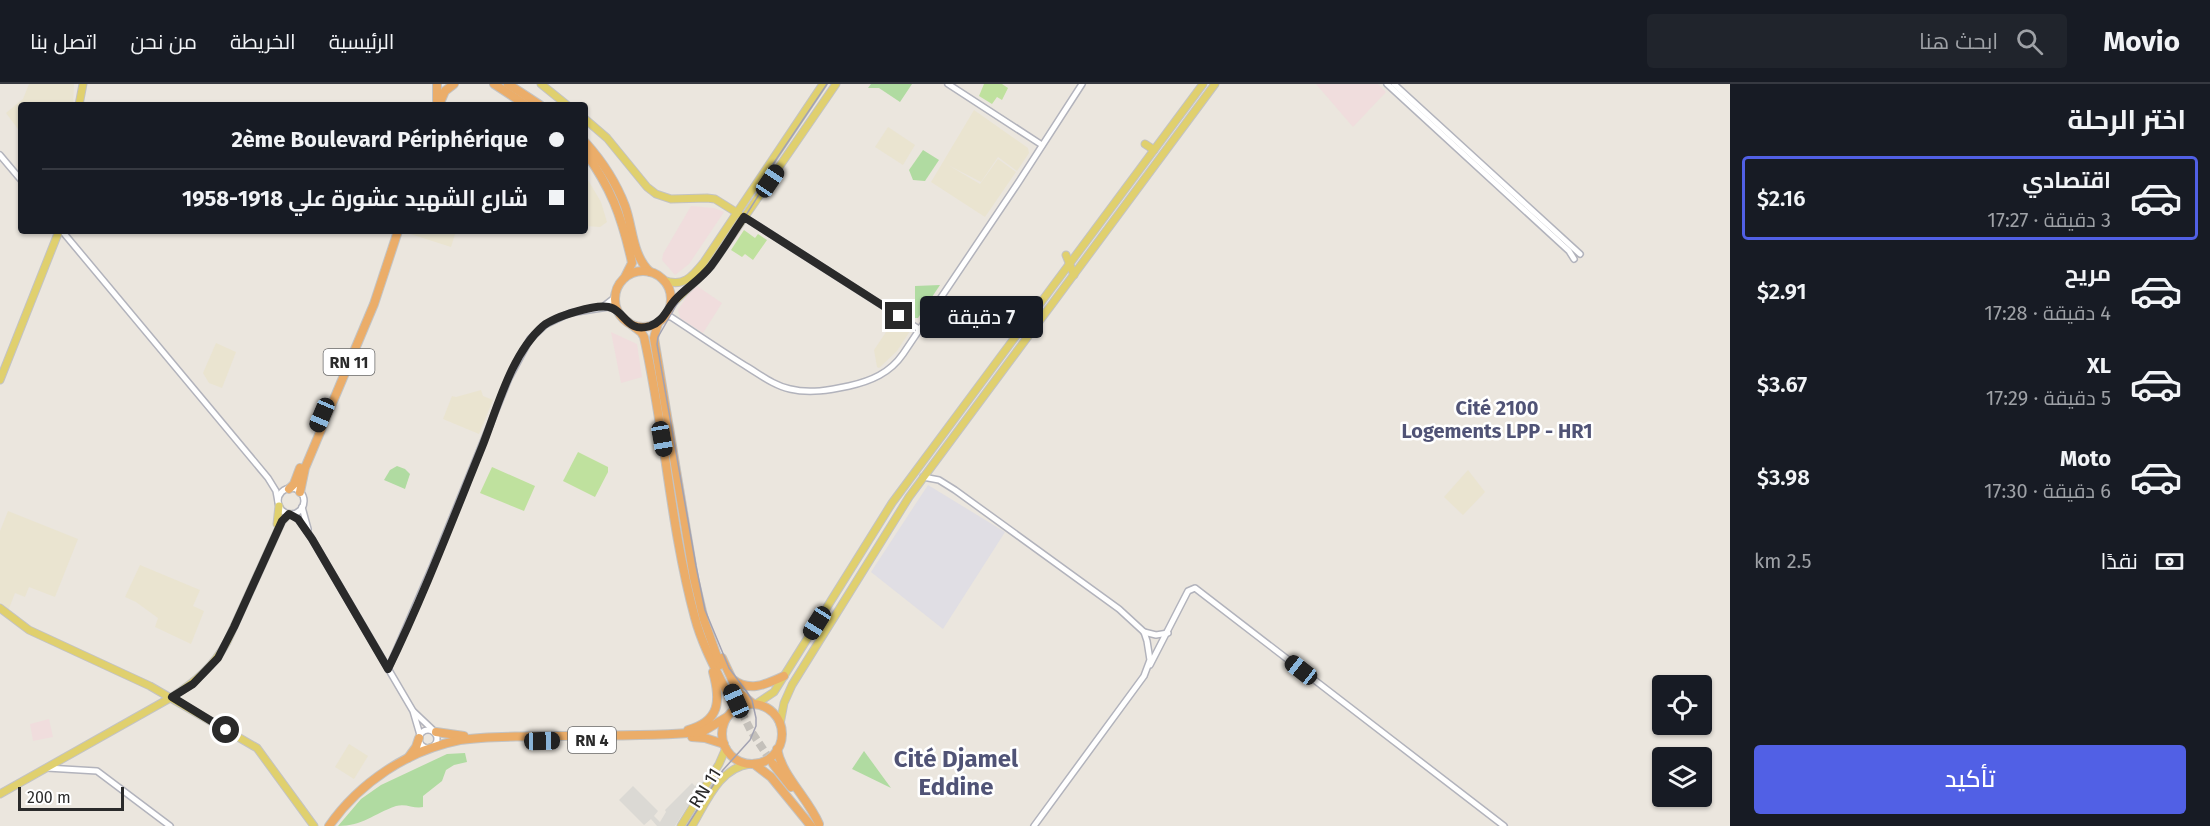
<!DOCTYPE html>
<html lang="ar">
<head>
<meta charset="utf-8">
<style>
  body { margin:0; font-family:"Fira Sans",Cairo,sans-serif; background:#20242c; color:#f1f3f6; direction:rtl; height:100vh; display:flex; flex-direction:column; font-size:22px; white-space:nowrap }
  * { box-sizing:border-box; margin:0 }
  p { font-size:20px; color:#9ea1a6 }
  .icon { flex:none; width:33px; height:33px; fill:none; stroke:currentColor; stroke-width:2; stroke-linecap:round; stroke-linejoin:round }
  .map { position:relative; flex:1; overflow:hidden; direction:ltr }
  .sheet { display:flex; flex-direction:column; background:#171b24; width:480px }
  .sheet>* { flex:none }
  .top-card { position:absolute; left:18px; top:18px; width:570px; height:132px; border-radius:6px; box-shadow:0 2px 4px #0004; direction:rtl; display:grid; align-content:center; height:132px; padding:0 24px; background:#171b24 }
  .controls { position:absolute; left:1652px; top:591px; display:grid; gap:12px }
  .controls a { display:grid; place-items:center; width:60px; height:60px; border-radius:6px; background:#171b24; box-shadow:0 2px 4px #0004; font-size:30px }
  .scale { position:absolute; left:18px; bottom:15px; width:106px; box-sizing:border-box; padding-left:6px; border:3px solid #2a2a2a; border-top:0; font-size:16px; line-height:21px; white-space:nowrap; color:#2a2a2a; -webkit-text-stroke:4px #fff; paint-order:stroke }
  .end { position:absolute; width:27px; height:27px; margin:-14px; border:8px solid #2a2a2a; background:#fff; box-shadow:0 0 0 3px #fff }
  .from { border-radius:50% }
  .bubble { position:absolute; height:42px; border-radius:6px; background:#171b24; box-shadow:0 2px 4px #0004; font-size:20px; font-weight:600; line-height:42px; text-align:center; direction:rtl }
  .car { position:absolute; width:18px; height:36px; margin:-18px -9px; border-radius:8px; box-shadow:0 0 4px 2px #0007; background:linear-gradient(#222 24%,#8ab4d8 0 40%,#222 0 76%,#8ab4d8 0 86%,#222 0) }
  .top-card b { display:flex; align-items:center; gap:21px; height:57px; font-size:22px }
  .top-card b+b { border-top:2px solid #363941 }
  .top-card i { width:15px; height:15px; background:#f1f3f6 }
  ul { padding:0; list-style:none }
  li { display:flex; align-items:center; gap:18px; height:84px; margin:0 12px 9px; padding:0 12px; border:3px solid transparent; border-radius:6px }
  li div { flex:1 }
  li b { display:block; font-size:22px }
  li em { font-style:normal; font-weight:600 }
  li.on { border-color:#5160e5 }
  li>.icon { width:54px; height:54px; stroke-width:1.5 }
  h2 { padding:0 24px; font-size:27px; line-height:72px }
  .pay { display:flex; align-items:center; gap:15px; height:66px; padding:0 24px; font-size:22px }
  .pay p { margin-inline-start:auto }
  .action { display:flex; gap:12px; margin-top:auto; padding:12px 24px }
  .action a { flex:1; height:69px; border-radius:6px; background:#5160e5; color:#fff; font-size:24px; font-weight:600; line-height:69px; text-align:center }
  header { display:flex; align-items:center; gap:36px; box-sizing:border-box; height:84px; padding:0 30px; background:#171b24; border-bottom:2px solid #363941 }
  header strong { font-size:28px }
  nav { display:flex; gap:33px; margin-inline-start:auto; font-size:21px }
  .search { width:420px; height:54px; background:#20242c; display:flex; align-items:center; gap:15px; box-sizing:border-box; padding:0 21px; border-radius:6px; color:#9ea1a6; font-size:22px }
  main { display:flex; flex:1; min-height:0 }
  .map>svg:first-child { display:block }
  .industrial { fill:#e0dee4 }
  .education { fill:#eae4d0 }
  .medical { fill:#f0dddd }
  .green { fill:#b0dba1 }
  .pitch { fill:#bfe19e }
  .plaza { fill:#dbd9d4 }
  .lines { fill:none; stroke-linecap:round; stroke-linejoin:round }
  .highway-tunnel { stroke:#c4c0ba; stroke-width:8; stroke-dasharray:8 4; stroke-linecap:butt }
  .minor-casing { stroke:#b2b3bc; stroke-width:8 }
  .major-casing { stroke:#c3c3c3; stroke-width:9 }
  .highway-casing { stroke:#c3c3c3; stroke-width:10 }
  .minor { stroke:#fff; stroke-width:5 }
  .major { stroke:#e0d06e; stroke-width:7 }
  .highway { stroke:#ebad69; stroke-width:8 }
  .tram { stroke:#a2a2b2; stroke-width:1.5 }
  .route { stroke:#2a2a2a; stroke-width:8 }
  .labels { text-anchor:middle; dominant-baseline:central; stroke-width:5; stroke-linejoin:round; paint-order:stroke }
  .shield { fill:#fff; stroke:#6a6a6a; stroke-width:1.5 }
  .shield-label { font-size:16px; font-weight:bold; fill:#2a2a2a }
  .street-label { font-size:18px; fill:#2a2a2a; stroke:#fff }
  .neighbourhood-label { font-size:20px; font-weight:bold; fill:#505376; stroke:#fff }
  .district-label { font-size:24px; font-weight:bold; fill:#505376; stroke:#fff }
</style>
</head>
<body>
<header>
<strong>Movio</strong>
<div class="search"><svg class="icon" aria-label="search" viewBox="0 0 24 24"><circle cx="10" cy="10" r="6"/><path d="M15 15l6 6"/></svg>ابحث هنا</div>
<nav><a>الرئيسية</a><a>الخريطة</a><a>من نحن</a><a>اتصل بنا</a></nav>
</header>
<main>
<section class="sheet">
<h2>اختر الرحلة</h2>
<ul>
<li class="on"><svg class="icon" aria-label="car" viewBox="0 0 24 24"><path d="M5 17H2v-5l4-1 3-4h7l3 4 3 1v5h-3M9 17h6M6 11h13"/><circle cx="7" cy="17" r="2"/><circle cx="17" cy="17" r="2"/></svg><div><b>اقتصادي</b><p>3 دقيقة · 17:27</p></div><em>$2.16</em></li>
<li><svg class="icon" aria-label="car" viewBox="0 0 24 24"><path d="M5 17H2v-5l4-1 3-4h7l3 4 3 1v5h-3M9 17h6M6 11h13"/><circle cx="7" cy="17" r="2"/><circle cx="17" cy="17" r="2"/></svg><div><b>مريح</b><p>4 دقيقة · 17:28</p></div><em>$2.91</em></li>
<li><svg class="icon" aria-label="car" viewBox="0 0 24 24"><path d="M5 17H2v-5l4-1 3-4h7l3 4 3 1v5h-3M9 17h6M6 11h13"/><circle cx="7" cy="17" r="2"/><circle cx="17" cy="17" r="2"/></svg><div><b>XL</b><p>5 دقيقة · 17:29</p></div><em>$3.67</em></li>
<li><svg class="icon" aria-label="car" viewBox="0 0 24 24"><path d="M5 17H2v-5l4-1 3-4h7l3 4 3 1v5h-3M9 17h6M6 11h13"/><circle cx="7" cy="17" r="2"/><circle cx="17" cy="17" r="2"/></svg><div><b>Moto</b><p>6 دقيقة · 17:30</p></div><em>$3.98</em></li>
</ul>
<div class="pay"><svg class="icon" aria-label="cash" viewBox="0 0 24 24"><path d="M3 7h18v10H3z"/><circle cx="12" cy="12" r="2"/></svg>نقدًا<p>2.5 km</p></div>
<div class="action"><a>تأكيد</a></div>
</section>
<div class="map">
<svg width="1730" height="742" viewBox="0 0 1730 742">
  <rect width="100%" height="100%" fill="#ebe6de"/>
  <!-- industrial -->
  <polygon class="industrial" points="928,401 1005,448 943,545 871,488"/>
  <!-- education -->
  <g class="education">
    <polygon points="29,0 74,0 73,21 21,21 21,49 6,29 23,15"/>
    <polygon points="974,26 1028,64 1029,69 1017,87 998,73 981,98 948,81 980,100 998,75 1016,88 985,133 931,98"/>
    <polygon points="888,43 915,61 903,81 875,63"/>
    <polygon points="585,91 601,118 607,138 600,143 585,142"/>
    <polygon points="401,147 456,147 451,163"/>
    <polygon points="894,236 910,247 897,267 879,284 877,283 874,266"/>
    <polygon points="216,259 236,268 222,304 209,299 203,289"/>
    <polygon points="481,306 483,312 493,316 479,350 443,335 452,312 456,313"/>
    <polygon points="1468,386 1485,408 1463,431 1444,413"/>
    <polygon points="8,427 78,455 55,513 29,503 25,513 15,509 8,527 0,518 0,447"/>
    <polygon points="140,481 200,506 193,522 204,527 191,560 155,543 158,534 136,518 125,513"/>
    <polygon points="349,660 368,672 354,695 335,683"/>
  </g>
  <!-- medical -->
  <g class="medical">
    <polygon points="1316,0 1378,0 1386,8 1353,43"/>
    <polygon points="691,122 714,124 724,128 689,180 675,191 662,176 663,170"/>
    <polygon points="697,202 722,219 703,249 680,234 678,226 689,209"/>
    <polygon points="611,248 637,260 642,293 621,299"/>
    <polygon points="49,635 53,653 33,657 30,640"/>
  </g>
  <!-- green -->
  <g class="green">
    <polygon points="871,0 912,0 900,18 879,4 868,4"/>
    <polygon points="923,66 939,76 925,97 913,96 909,86"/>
    <polygon points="940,201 918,234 915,234 915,202"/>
    <polygon points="397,382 405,385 410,390 405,405 384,396 390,386"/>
    <polygon points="864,667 891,704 852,685"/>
    <path d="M465,669L467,678L454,681L446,686L442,697L423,712V723C414,725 406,719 396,722C373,730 363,742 338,742L361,715L381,701L447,670Z"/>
  </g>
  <!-- pitch -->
  <g class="pitch">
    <polygon points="984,0 1002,0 1008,4 1002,16 997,13 992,20 979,12"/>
    <polygon points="744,146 755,154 758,150 767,156 753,176 745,170 742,173 731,166"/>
    <polygon points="578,368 608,383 608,388 595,413 563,397"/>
    <polygon points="492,383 535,402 524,427 480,409"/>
  </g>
  <!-- plaza -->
  <polygon class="plaza" points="692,699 695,702 698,699 701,701 675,742 657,742 651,735 644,741 619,716 633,702 658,727 654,732 660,738 666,728 665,726"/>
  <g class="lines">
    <!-- highway-tunnel -->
    <polyline class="highway-tunnel" points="736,617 751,647 773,680"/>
    <!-- minor casing -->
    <g class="minor-casing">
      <g id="minor">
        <polyline points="948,0 1042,61"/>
        <polyline points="1387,0 1569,167 1574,175"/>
        <polyline points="1394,0 1580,170"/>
        <polyline points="0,71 21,96"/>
        <polyline points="744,133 919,245"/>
        <polyline points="62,147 268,394 276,407 278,418"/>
        <polyline points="604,222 613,215 616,208"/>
        <path d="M665,232L671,233C697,250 723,268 749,284C762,292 775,302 790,305C810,310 830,306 849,302C871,297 890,289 903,270L1018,99L1082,0"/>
        <polyline points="923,393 939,396 955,406 1119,525 1144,548 1147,557 1150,576 1144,592 1034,742"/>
        <circle cx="291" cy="417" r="13"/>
        <polyline points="302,423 308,445"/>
        <polyline points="292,430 300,437 312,455 413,627 420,651"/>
        <polyline points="1144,548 1156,551 1168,549"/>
        <polyline points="1150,581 1188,507 1195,504 1504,742"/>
        <polyline points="388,585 433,481 509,294 530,255 545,241 570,229 608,223 615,225 620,232"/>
        <polyline points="414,628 433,646"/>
        <circle cx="428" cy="655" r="9"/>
        <polyline points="47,684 97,687 170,742"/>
      </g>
    </g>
    <!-- major casing -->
    <g class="major-casing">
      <g id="major">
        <polyline points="541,0 567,21"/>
        <polyline points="79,21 83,0"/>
        <polyline points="585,35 607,54 647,103 656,110 671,115 707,114 715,115 739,130"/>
        <polyline points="1145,60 1154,66"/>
        <polyline points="1066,171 1074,191"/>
        <path d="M663,196C683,204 692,193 704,178L823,0"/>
        <polyline points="670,222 711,182 836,0"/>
        <polyline points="0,296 59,147"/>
        <polyline points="277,440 279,422"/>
        <polyline points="0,524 29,546 150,602 257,664 314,742"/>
        <polyline points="756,620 774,608 892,419 1203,0"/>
        <polyline points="780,640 784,619 792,601 909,413 1215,0"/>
        <path d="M0,710L172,613C195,598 213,583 227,558L282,437L289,430"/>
        <polyline points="681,742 719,680 726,664"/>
        <path d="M692,742C707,717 719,684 750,680"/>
      </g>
    </g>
    <!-- highway casing -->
    <g class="highway-casing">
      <g id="highway">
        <polyline points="494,0 526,21"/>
        <polyline points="508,0 540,21"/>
        <polyline points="437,17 437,0"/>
        <polyline points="439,21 445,7 454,0"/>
        <path d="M585,58C602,77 616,98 625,122C633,144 632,171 650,188"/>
        <path d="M585,68C611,104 621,131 631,174L632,179L625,193"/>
        <circle cx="643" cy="215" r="28"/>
        <path d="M628,238L641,248L644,253C665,346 670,442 695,534C703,564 719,591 732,619"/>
        <polyline points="658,239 654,254 694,494 704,536 720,581"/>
        <polyline points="289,405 294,400 300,384"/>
        <polyline points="300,408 305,384 374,220 398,147"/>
        <polyline points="722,574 738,608 752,619"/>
        <path d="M732,595C750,609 766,600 784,592"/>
        <circle cx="752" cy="650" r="30"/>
        <path d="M688,646C720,637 721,617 713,588"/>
        <polyline points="436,648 464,652"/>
        <polyline points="692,653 705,654 724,660"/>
        <path d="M777,665C782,692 808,714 819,740"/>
        <polyline points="408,674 416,663 419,654"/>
        <polyline points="754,680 771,693 811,742"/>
        <polyline points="773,680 791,703"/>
        <path d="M329,742C359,699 408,666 460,656C485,652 512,653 538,652C592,651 648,653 702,648L727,633"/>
      </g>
    </g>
    <!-- minor -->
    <use href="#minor" class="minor"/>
    <!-- major -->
    <use href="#major" class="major"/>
    <!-- highway -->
    <use href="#highway" class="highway"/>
    <!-- tram -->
    <polyline class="tram" points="687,742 723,686 750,656 756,642 756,634 752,616 747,608 729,584 705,526 696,482 657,260 658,253 681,213 712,185 765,101 769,86 827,0"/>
  </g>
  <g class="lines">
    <!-- route -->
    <path class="route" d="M226,646L172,613L193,600L218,574L234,543L282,437L289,430L298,435L312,455L388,585C423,513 452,437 482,363C497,325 511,270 543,242C554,233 599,218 612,224C626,230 628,249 650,242C664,237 666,226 675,216C686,204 701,195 711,182C723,166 733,149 744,133L899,232"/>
  </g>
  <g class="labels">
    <!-- shield labels -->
    <g class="shield">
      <rect x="323.5" y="265" width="51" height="26" rx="4.5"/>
      <rect x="568" y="643" width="48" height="26" rx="4.5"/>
    </g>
    <g class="shield-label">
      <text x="349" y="278">RN 11</text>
      <text x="592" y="656">RN 4</text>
    </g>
    <!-- street labels -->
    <g class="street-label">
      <text transform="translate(705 704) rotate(-58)">RN 11</text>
    </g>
    <!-- neighbourhood labels -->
    <g class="neighbourhood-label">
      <text x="1497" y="324">Cité 2100<tspan x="1497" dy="23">Logements LPP - HR1</tspan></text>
    </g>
    <!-- district labels -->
    <g class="district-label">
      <text x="956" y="675">Cité Djamel<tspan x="956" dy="28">Eddine</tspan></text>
    </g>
  </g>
</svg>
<div class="controls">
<a><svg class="icon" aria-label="locate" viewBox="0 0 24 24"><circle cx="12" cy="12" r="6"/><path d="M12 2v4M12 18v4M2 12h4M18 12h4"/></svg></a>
<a><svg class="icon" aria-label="layers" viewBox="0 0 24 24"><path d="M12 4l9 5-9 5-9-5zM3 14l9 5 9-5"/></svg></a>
</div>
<div class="scale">200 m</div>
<i class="end from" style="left:226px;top:646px"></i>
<i class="end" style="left:899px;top:232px"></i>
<div class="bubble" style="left:920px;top:212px;width:123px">7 دقيقة</div>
<i class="car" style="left:770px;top:97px;rotate:34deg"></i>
<i class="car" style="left:322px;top:331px;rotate:203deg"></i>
<i class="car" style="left:662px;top:355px;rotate:170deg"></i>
<i class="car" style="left:817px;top:539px;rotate:212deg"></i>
<i class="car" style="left:1301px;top:586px;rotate:308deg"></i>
<i class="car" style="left:736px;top:617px;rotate:336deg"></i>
<i class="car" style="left:542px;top:657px;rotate:89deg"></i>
<div class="top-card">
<b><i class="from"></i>2ème Boulevard Périphérique</b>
<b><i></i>شارع الشهيد عشورة علي 1918-1958</b>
</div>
</div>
</main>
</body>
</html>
